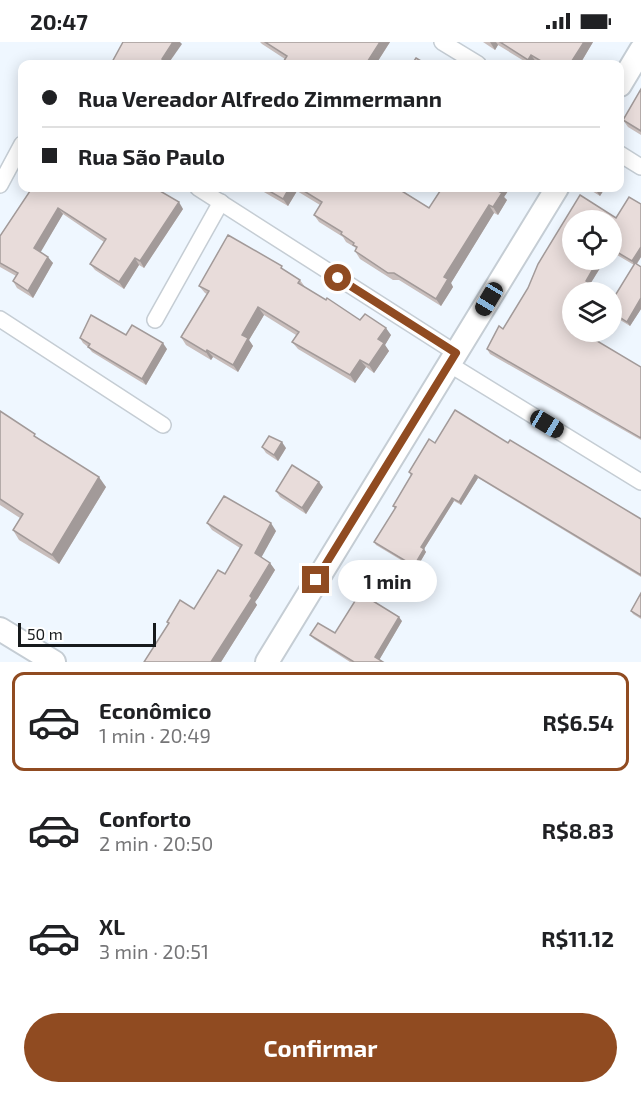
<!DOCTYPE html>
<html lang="pt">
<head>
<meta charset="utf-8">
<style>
  body { margin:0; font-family:"Exo 2",sans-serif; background:#f2f2f2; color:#202124; height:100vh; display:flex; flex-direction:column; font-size:22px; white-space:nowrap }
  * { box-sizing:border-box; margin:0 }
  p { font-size:20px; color:#757577 }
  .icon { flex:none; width:33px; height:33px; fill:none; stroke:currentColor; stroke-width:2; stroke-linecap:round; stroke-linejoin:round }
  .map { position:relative; height:620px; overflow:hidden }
  .side { display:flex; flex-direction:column; background:#fff; flex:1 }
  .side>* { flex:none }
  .guide { position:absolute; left:18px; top:18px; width:606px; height:132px; border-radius:12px; box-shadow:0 3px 15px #0003; display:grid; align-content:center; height:132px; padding:0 24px; background:#fff }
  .buttons { position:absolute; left:562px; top:168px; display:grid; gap:12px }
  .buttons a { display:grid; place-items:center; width:60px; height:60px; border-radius:50%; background:#fff; box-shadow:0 3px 15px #0003; font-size:30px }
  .scale { position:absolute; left:18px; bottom:15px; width:138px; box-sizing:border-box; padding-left:6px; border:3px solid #171a1c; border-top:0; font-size:16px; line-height:21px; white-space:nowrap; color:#171a1c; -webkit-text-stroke:4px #fff; paint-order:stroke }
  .end { position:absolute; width:27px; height:27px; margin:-14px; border:8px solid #904b21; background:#fff; box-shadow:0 0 0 3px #fff }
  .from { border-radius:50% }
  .bubble { position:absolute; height:42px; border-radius:21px; background:#fff; box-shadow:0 3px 15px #0003; font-size:20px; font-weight:700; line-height:42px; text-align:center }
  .car { position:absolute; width:18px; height:36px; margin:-18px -9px; border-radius:8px; box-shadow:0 0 4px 2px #0007; background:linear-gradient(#222 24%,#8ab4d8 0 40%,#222 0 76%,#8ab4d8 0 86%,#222 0) }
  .guide b { display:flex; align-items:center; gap:21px; height:57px; font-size:22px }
  .guide b+b { border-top:2px solid #e0e0e0 }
  .guide i { width:15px; height:15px; background:#202124 }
  ul { padding:10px 0 0; list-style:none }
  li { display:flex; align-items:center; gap:18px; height:99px; margin:0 12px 9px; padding:0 12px; border:3px solid transparent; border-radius:12px }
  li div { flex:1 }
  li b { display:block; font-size:22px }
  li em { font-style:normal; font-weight:700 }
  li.active { border-color:#904b21 }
  li>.icon { width:54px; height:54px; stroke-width:1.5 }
  .primary-button { display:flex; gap:12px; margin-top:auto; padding:12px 24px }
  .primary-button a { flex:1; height:69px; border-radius:36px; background:#904b21; color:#fff; font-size:24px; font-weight:700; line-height:69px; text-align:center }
  .status { display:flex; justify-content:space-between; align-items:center; height:42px; padding:0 30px; background:#fff; direction:ltr }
  .status svg { height:16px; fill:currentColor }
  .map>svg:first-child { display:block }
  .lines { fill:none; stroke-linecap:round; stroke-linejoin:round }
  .minor-casing { stroke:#c5cdd4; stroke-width:18 }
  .primary-casing { stroke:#c5cdd4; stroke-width:26 }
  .minor { stroke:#fff; stroke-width:15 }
  .primary { stroke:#fff; stroke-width:22 }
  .wall { fill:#c8bdbb }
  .shaded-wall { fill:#a29a99 }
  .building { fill:#e8dcda; stroke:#a29a99; stroke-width:1.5 }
  .route { stroke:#904b21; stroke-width:8 }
</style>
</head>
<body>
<div class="status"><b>20:47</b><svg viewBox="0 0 49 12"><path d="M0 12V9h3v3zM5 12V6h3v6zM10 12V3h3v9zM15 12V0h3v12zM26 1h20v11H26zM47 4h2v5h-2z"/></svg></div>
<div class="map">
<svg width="641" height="620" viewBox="0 0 641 620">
  <rect width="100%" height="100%" fill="#eff7ff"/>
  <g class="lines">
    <!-- minor casing -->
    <g class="minor-casing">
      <g id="minor">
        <polyline points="442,0 478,22"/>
        <polyline points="620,112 641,125"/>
        <polyline points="0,143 22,102"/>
        <polyline points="198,146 456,311"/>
        <polyline points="0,277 163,383"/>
        <polyline points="155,278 221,160"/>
        <polyline points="449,322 641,440"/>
      </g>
    </g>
    <!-- primary casing -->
    <g class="primary-casing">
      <g id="primary">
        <polyline points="620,43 641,8"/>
        <polyline points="0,587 54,620"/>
        <polyline points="267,620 557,146"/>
      </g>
    </g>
    <!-- minor -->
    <use href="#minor" class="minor"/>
    <!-- primary -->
    <use href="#primary" class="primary"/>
  </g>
  <!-- wall -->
  <g class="wall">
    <polygon points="260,0 390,0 376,22 282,22 285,17 262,2"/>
    <polygon points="483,0 593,0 580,22 540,22 536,20 535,22 529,22 498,3 495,8"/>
    <polygon points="641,47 641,93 628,85 623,78"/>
    <polygon points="32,146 183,167 144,226 139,223 124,247 95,228 90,222 104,200 63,172 40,210 53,221 33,256 17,246 13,239 16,234 0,225 0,194"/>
    <polygon points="257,146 400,146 399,147 429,166 442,146 510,146 504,155 507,158 498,173 494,171 451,241 453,245 441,264 399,238 393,238 360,217 355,209 356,206 346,200 343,195 319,180 314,173 320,163 297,149 288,164"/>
    <polygon points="587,146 605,146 600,154"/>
    <polygon points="580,153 616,176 629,155 641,162 641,215 637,222 641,225 641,267 630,284 612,273 612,257 613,257 634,223 612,210 612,178 573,178 573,218 605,218 590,242 603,250 573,250 573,290 602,290 596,299 641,325 641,398 490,312 487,307 499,284 503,287 528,246 538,222"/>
    <polygon points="284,228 300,238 305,245 326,258 360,278 391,293 385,303 389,309 374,331 366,325 355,341 298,307 292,300 296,293 264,273 249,298 253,304 238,330 213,315 211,318 186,303 181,295 207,252 205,251 199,244"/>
    <polygon points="126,293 167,307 146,343 92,310 88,305 83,301 80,296"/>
    <polygon points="0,369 106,445 59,522 19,498 13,488 20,476 0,463"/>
    <polygon points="435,401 508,401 641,477 641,535 478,436 461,463 454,459 424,507 426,510 416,527 376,503 374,500 395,467 393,464 411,434 409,430"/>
    <polygon points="262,405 286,406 278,419 266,411"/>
    <polygon points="323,445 306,472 280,455 276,449"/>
    <polygon points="207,481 276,489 261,515 270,521 275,528 258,556 255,560 257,563 221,620 144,620 168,582 167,580 194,567 225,532 240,506 212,488"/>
    <polygon points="641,551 641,577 633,572 631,569"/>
    <polygon points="402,579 379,618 383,620 350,620 314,597 310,593 335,591"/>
  </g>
  <!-- shaded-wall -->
  <g class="shaded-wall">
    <polygon points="173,0 180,0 182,2 168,22 162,17"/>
    <polygon points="380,0 390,0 376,22 366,22"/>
    <polygon points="490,0 496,0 498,3 495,8"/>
    <polygon points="584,0 593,0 580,22 570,22"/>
    <polygon points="531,13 536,20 535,22 531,22 528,18"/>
    <polygon points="289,146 295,146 297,149 288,164 283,157"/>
    <polygon points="500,146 510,146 504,155 507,158 498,173 493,165 498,149"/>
    <polygon points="594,146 605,146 600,154"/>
    <polygon points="179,160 183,167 144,226 140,219"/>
    <polygon points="489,163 494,171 451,241 453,245 441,264 436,257 444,235"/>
    <polygon points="58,166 63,172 39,213 34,206"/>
    <polygon points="641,205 641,215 635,224 632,219"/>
    <polygon points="48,215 53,221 33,256 28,249"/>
    <polygon points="135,216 139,223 124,247 119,240"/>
    <polygon points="598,218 605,218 589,244 586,239"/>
    <polygon points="641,256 641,267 630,284 627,280"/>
    <polygon points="258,265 264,273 249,298 253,304 238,330 233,323 242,293"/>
    <polygon points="386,286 391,293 385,303 389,309 374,331 369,323 378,297"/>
    <polygon points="596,290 602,290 595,301 592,296"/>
    <polygon points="163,301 167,307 146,343 142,337"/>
    <polygon points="207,308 213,315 211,318 206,310"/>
    <polygon points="360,318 366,325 355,341 350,333"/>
    <polygon points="282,400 286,406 278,419 274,413"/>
    <polygon points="475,433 478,436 461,463 459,460"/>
    <polygon points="99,435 106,445 59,522 52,513"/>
    <polygon points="319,440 323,445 306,472 302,466"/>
    <polygon points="452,456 454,459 424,507 426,510 416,527 414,524 421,505"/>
    <polygon points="271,481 276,489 260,518 255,511"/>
    <polygon points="270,521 275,528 258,556 255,560 257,563 221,620 211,620"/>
    <polygon points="399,575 402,579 378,620 375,615"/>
  </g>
  <!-- building -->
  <g class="building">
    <polygon points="123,0 173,0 162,17 170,22 111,22"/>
    <polygon points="265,0 380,0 366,22 282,22 287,14"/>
    <polygon points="500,0 584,0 570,22 546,22 531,13 528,18"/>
    <polygon points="416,16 426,22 412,22"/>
    <polygon points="641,47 641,89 623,78"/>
    <polygon points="32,146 155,146 179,160 140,219 135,216 119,240 90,222 106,197 58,166 34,206 48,215 28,249 13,239 18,231 0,221 0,194"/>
    <polygon points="264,146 289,146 283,157"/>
    <polygon points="299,146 397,146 429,166 442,146 500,146 498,149 502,151 493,165 489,163 444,235 448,237 436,257 394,231 388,231 355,209 357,205 353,203 354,201 341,192 342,190 314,173 322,160"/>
    <polygon points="580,153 616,176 629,155 641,162 641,205 632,219 612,207 612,178 573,178 573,218 598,218 586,239 603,250 573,250 573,290 596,290 592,296 641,325 641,396 487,307 499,284 503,287 528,246 538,222"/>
    <polygon points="228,193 282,224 281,226 300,238 298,241 326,258 327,256 360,278 365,272 386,286 378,297 384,301 369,323 360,318 350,333 292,300 299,290 258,265 242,293 248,296 233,323 207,308 206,310 181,295 209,249 199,244"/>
    <polygon points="635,221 641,225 641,256 627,280 612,270 612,257 613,257"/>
    <polygon points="91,273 126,293 132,283 163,301 142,337 88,305 90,302 80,296"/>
    <polygon points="455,368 508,401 510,398 641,477 641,533 475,433 459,460 452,456 421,505 424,507 414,524 374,500 396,465 393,464 412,432 409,430 429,397 435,401"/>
    <polygon points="0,369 35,392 34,394 99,435 52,513 13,488 23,472 0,457"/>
    <polygon points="269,394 282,400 274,413 262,405"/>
    <polygon points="292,423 319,440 302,466 276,449"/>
    <polygon points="224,454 271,481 255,511 270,521 253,549 250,554 252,556 211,620 144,620 169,581 167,580 180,558 194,567 218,528 225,532 242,503 207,481"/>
    <polygon points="360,551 399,575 375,615 383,620 354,620 310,593 318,581 335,591"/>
    <polygon points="641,551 641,575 631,569"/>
  </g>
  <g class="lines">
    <!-- route -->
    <polyline class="route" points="316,538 456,311 338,236"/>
  </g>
</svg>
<div class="buttons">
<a><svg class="icon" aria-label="locate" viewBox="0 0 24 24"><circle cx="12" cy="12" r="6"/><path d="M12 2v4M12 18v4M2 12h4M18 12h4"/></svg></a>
<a><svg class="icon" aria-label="layers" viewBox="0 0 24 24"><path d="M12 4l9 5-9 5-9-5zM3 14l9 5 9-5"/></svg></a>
</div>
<div class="scale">50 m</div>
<i class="end from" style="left:338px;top:236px"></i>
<i class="end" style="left:316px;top:538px"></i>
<div class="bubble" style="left:338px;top:518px;width:99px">1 min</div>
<i class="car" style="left:489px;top:257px;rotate:211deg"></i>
<i class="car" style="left:547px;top:382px;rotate:121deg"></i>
<div class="guide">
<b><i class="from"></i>Rua Vereador Alfredo Zimmermann</b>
<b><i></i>Rua São Paulo</b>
</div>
</div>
<section class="side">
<ul>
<li class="active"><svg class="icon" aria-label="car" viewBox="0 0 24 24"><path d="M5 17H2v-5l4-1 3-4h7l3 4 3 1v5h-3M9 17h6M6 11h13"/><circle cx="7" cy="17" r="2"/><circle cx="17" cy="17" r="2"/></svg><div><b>Econômico</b><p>1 min · 20:49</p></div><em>R$6.54</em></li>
<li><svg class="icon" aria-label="car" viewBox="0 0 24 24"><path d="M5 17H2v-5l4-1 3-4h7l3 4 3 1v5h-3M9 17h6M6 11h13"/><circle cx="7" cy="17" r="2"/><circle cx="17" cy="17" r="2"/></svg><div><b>Conforto</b><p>2 min · 20:50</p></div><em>R$8.83</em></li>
<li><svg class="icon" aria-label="car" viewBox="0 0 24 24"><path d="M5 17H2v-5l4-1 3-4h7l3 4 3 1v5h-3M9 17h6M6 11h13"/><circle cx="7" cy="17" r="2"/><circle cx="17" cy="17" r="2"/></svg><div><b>XL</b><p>3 min · 20:51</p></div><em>R$11.12</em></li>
</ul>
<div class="primary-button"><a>Confirmar</a></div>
</section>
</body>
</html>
